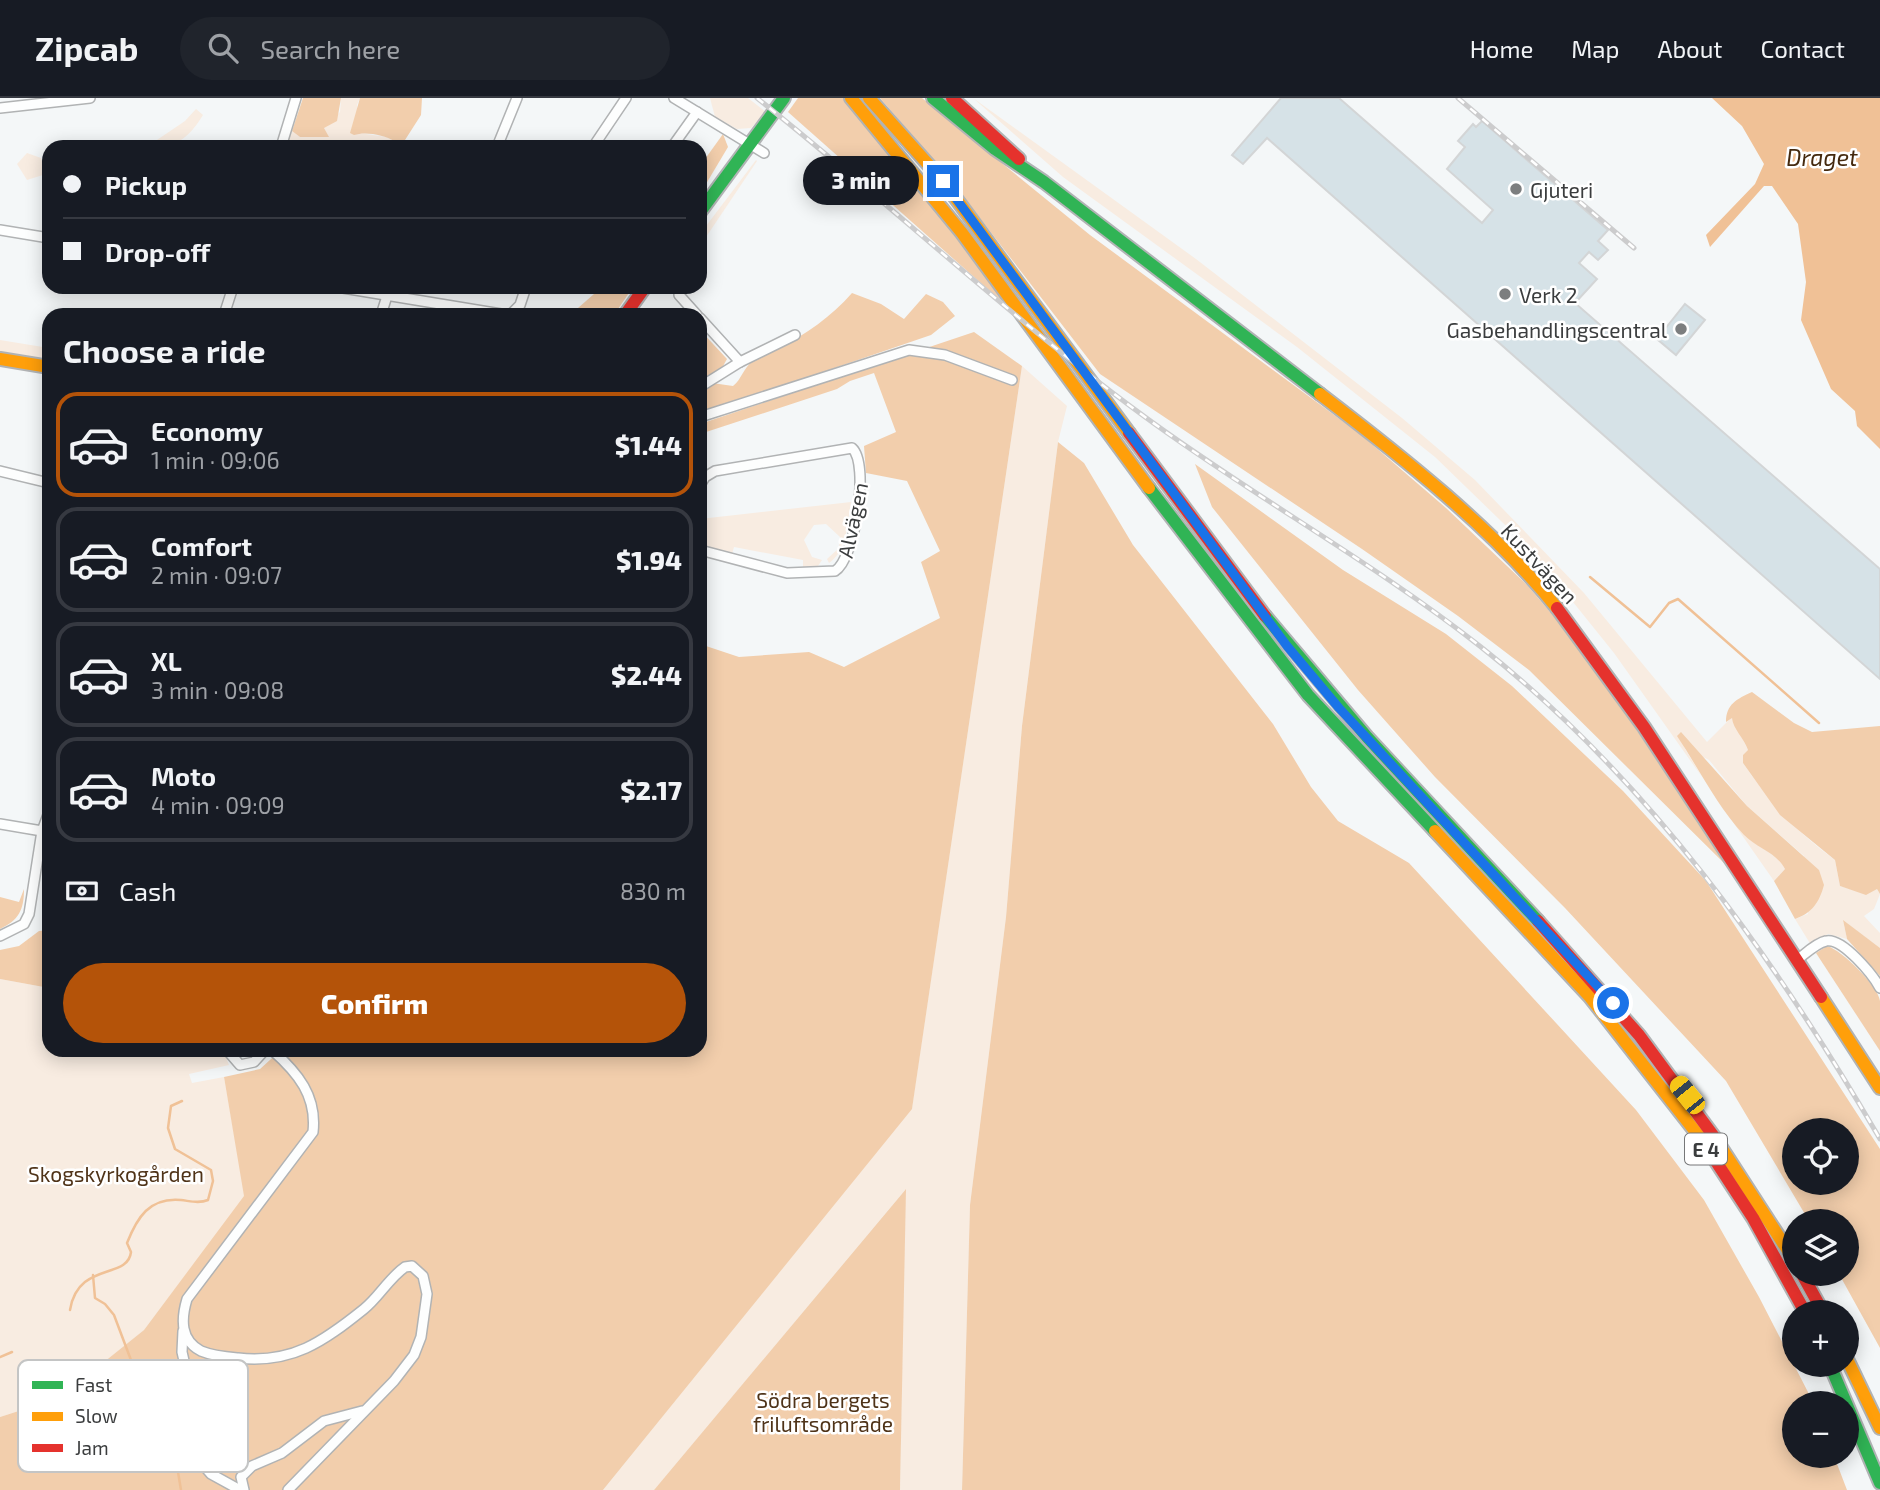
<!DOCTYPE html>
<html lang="en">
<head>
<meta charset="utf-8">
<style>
  body { margin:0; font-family:"Exo 2",sans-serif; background:#20242c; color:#f1f3f6; height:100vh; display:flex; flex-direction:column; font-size:26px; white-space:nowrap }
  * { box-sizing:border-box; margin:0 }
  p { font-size:23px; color:#9ea1a6 }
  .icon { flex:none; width:38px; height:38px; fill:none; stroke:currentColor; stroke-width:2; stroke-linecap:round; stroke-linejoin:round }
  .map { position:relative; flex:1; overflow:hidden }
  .side { position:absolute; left:42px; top:210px; width:665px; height:749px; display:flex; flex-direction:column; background:#171b24; border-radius:21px; box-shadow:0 4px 18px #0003 }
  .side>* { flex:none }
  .hud { position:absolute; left:42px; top:42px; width:665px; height:154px; border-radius:21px; box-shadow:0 4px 18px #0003; display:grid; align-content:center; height:154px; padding:0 21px; background:#171b24 }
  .tools { position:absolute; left:1782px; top:1020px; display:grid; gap:14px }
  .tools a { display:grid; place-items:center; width:77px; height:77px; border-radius:50%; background:#171b24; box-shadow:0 4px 18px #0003; font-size:35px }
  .end { position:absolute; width:32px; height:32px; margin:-16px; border:9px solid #1a73e8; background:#fff; box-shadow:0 0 0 4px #fff }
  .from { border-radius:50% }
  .bubble { position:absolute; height:49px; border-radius:24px; background:#171b24; box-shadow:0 4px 18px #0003; font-size:23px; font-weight:800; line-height:49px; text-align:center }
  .car { position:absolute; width:21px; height:42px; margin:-21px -10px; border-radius:9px; box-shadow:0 0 5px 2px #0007; background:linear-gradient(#f5c518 24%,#345 0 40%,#f5c518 0 76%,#345 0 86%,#f5c518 0) }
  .hud b { display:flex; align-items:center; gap:24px; height:66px; font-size:26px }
  .hud b+b { border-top:2px solid #363941 }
  .hud i { width:18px; height:18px; background:#f1f3f6 }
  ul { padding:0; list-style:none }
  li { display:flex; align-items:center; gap:21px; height:105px; margin:0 14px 10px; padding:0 7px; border:4px solid #363941; border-radius:21px }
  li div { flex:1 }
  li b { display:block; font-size:26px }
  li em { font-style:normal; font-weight:800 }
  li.current { border-color:#b45309 }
  li>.icon { width:63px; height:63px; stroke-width:1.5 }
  h2 { padding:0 21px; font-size:32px; line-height:84px }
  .pay { display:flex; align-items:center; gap:18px; height:77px; padding:0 21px; font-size:26px }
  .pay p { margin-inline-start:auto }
  .button { display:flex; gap:14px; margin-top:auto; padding:14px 21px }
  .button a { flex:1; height:80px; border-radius:42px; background:#b45309; color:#fff; font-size:28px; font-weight:800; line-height:80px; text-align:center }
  header { display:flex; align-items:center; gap:42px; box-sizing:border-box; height:98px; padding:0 35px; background:#171b24; border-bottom:2px solid #363941 }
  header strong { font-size:33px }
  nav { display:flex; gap:38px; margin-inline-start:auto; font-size:24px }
  .search { width:490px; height:63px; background:#20242c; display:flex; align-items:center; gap:18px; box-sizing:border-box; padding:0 24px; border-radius:38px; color:#9ea1a6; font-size:26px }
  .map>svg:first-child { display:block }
  .green { fill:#f8ece1 }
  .forest { fill:#f2ceac; fill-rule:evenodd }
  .water { fill:#f0c196 }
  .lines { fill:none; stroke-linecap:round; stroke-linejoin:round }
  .stream { stroke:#f0c196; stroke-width:2.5 }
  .building { fill:#d6e2e7; stroke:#d3d5d6; stroke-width:2 }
  .street-casing { stroke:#b1b3b4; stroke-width:12 }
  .fast-casing { stroke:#b1b3b4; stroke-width:16 }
  .slow-casing { stroke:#b1b3b4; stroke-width:16 }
  .jam-casing { stroke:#b1b3b4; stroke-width:16 }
  .street { stroke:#fdfefe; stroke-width:9 }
  .fast { stroke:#30b455; stroke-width:12 }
  .slow { stroke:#ff9f0a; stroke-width:12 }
  .jam { stroke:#e5322d; stroke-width:12 }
  .rail-casing { stroke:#cccccd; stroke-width:5 }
  .rail { stroke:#fff; stroke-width:2.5; stroke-dasharray:8; stroke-linecap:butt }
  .route { stroke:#1a73e8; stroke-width:9 }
  .poi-dot { fill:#7c7e7f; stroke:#fff; stroke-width:2.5 }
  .labels { text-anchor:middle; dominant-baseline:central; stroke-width:5; stroke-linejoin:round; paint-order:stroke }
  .shield { fill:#fff; stroke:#767778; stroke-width:2 }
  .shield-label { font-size:19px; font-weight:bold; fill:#3b3d3e }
  .poi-label { font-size:21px; fill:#3b3d3e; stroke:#fff; text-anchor:start }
  .street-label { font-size:21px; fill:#3b3d3e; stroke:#fff }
  .park-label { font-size:21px; fill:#4f3318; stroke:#fff }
  .water-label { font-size:23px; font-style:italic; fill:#452a0f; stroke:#fff }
  .key { fill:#fff; stroke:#c4c5c5; stroke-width:2 }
  .key-label { font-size:19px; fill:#3b3d3e }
</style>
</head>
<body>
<header>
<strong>Zipcab</strong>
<div class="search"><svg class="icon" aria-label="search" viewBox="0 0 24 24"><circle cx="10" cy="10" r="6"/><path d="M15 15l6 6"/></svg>Search here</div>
<nav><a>Home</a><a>Map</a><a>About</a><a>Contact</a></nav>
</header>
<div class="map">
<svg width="1880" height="1392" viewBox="0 0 1880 1392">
  <rect width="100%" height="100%" fill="#f4f7f8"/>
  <!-- green -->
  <g class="green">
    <polygon points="341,0 360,0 357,7 359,35 387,39 394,43 405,42 402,49 286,49 292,33 300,39 328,39 324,30 340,14"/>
    <polygon points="710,0 748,0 766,14 751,30 737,31 715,19"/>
    <path d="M973,0L1196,161L1402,320L1475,382L1584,495L1707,644L1732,619L1748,652L1743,665C1770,705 1796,734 1835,762L1840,788L1853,792L1877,791L1880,796L1874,811L1864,818L1880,835V850L1843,823L1847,841L1828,836L1811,847L1795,821L1808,816L1804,758L1747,708L1709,662L1684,649L1702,679L1614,555L1532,453L1435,359L1297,249L1063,79Z"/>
    <path d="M196,11L203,17C192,35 179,49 157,49L154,44L185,23Z"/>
    <polygon points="27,55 41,60 46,76 27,82 17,66"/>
    <polygon points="756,62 757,63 700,148 700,136"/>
    <polygon points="0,242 49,250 49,261 0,253"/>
    <polygon points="1022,268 1067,308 1058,344 1022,628 1006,819 970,1107 962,1392 900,1392 905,1092 654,1392 603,1392 912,1010"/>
    <path d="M851,404C847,426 848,452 829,465L827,461L839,450L840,439L826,426L814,427L804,442L812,459L822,462L818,468L803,469V462L734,449L732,456L700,448V421Z"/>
    <polygon points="1723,710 1745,738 1781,763 1785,771 1774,783"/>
    <polygon points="0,881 49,890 49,952 223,952 229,967 189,976 192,985 224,979 245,1098 144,1232 59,1300 0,1319"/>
  </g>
  <!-- forest -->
  <g class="forest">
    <polygon points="303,0 341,0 337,23 324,30 329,39 300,39 292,33"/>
    <path d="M360,0H422L421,17L405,42L394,43C385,37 365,33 354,37L350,35Z"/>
    <polygon points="798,0 846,0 1019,219 788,14"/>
    <polygon points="880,0 922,0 1090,137 1360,336 1446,410 1527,487 1586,556 1728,769 1529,572 1458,518 1362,451 1100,276 949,80"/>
    <polygon points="723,36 728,49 700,96 700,68"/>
    <polygon points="602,189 633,189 614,217 570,217"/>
    <path d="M852,195L881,206L904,221L926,196L943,204L955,218L931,237L700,316V293L712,285L733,288C742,281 743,270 753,263C761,258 770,255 778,251C806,236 831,219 852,195Z"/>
    <polygon points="700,232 727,261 722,270 700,283"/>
    <polygon points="974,234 1022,268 912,1011 603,1392 0,1392 0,1319 59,1300 144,1232 244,1098 224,979 260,971 281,952 700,952 700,546 739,559 809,554 844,569 940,520 921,464 940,453 907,383 866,375 864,348 896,334 874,275 850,283 837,291 700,336 700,326"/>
    <polygon points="1058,344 1084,365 1133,447 1273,626 1311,689 1338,723 1409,765 1636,1012 1704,1102 1759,1199 1809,1296 1812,1305 1794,1306 1794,1358 1834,1358 1847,1392 962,1392 970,1107 1006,819 1022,628"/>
    <path d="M1195,366L1343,472L1446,536L1512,588L1623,693L1706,783L1880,1051V1250L1839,1176H1846V1124L1809,1123L1726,983L1565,810L1435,679L1358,592L1212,409ZM1794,1032H1846V1085H1794Z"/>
    <path d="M1752,594L1794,625L1812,634L1880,628V796L1877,791L1866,797L1840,788L1835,762L1780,717L1743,665V657L1748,652C1744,640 1733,631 1732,620L1726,624C1726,606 1737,601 1752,594Z"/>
    <path d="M1681,634L1747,708L1819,772L1824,787C1819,805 1812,815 1795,821L1774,783L1785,771C1777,755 1757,750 1744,737C1717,708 1699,671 1677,638Z"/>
    <path d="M24,791C24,812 19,822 0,831V799L19,804Z"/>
    <polygon points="1843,822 1880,850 1880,878 1847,841"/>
    <polygon points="49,832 49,890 0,881 0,852 19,848 39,833"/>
    <path d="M1827,848C1842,852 1878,888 1880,903C1880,919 1880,937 1880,953L1816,855Z"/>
    <polygon points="906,1091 900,1392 654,1392"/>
  </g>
  <!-- water -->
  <polygon class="water" points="1712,0 1880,0 1880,351 1857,328 1855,313 1831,291 1801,222 1806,184 1798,126 1772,88 1764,88 1710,149 1706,137 1755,86 1764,66 1742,28"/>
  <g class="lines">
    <!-- stream -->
    <g class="stream">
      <polyline points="1590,479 1650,529 1669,505 1678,501 1819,625"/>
      <polyline points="93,1177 95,1200 105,1206 114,1217 140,1286 145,1316 177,1368 181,1392"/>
      <path d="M70,1212C78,1163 128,1182 131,1154L127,1145C137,1120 149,1099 181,1102C190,1103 199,1106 208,1102L213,1083L211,1072L175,1051L168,1030L171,1008L182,1003"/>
      <polyline points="0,1259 12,1254"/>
    </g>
  </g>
  <!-- building -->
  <g class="building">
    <polygon points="1281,0 1339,0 1482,125 1493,112 1447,71 1465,49 1458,43 1473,26 1476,29 1482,23 1608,132 1598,143 1608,152 1598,162 1589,154 1579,165 1597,181 1575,205 1880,471 1880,581 1267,40 1243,66 1232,57"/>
    <polygon points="1685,206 1705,222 1676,257 1657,241"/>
  </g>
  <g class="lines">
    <!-- street casing -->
    <g class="street-casing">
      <g id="street">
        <polyline points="674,0 764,55"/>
        <polyline points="0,10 90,0"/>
        <polyline points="281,49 296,0"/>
        <polyline points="497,49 517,0"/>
        <polyline points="593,49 626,0"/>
        <polyline points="672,49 697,14"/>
        <polyline points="0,132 49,140"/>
        <polyline points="337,189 501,216 511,216 520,207 526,189"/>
        <polyline points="679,197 697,217"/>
        <polyline points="224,217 233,189"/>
        <polyline points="381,217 387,198"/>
        <polyline points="700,220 740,264"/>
        <polyline points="700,289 740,264 795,237"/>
        <polyline points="700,319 909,252 945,257 1012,282"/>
        <polyline points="0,373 49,385"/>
        <path d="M700,387L705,379L715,373L852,350C870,366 855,461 835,473L787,475L700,452"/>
        <polyline points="0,726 42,733 49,740"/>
        <polyline points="0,838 24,826 29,816 42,733 49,714"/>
        <path d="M1797,862C1805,856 1816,845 1826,843C1842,839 1873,877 1880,890"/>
        <polyline points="227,952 240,967 254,964 265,952"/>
        <path d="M272,952C298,975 317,998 313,1034L187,1201C181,1221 180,1242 201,1253C213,1258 226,1259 238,1260C292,1266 323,1244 364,1211C379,1199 389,1180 405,1169L412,1168L423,1178L427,1196L421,1239L414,1257L394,1283L288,1392"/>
        <polyline points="183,1233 182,1254 197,1319 199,1362 211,1376 240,1392"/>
        <polyline points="244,1392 241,1379 252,1368 282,1355 324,1323 362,1313"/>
      </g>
    </g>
    <!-- fast casing -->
    <g class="fast-casing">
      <g id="fast">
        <polyline points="933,0 995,51 1044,84 1320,296"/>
        <polyline points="700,114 784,0"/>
        <polyline points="1149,390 1308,597 1435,733"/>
        <polyline points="1265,518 1367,639 1538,823"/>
        <polyline points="1830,1267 1880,1385"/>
      </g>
    </g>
    <!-- slow casing -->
    <g class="slow-casing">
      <g id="slow">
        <polyline points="851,0 962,135 1149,390"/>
        <polyline points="869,0 943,83 1129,335"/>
        <polyline points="0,261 49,269"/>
        <path d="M1320,296C1401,358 1494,431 1557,510"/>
        <polyline points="1435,733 1590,899 1702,1042"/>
        <polyline points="1821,899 1880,990"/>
        <polyline points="1715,1040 1794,1162"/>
        <polyline points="1846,1259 1880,1330"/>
      </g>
    </g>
    <!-- jam casing -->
    <g class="jam-casing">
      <g id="jam">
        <polyline points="952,0 1019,61"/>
        <polyline points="625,217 645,189"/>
        <polyline points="1129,335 1265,518"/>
        <polyline points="1557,510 1644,629 1821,899"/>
        <polyline points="1538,823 1639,937 1715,1040"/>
        <polyline points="1702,1042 1753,1120 1805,1214"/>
        <polyline points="1802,1176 1823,1214"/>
      </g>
    </g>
    <!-- street -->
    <use href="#street" class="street"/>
    <!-- fast -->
    <use href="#fast" class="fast"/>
    <!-- slow -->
    <use href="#slow" class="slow"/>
    <!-- jam -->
    <use href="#jam" class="jam"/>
    <!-- rail casing -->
    <g class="rail-casing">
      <g id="rail">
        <path d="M757,0C887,103 1008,218 1141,316C1252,398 1373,464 1481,549C1648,681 1774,859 1880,1041"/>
        <polyline points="1458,0 1634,150"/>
      </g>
    </g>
    <!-- rail -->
    <use href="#rail" class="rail"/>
  </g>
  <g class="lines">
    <!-- route -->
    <polyline class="route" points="943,83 1287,548 1339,610 1613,905"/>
  </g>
  <!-- markers -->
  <g class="poi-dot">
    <circle cx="1516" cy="91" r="7"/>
    <circle cx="1505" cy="196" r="7"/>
    <circle cx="1681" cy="231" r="7"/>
  </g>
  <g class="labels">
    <!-- shield labels -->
    <rect class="shield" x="1685" y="1035.5" width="42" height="31" rx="5"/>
    <g class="shield-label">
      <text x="1706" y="1051">E 4</text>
    </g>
    <!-- poi labels -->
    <g class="poi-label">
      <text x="1530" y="91">Gjuteri</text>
      <text x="1519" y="196">Verk 2</text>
      <text x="1667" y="231" text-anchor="end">Gasbehandlingscentral</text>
    </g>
    <!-- street labels -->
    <g class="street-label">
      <text transform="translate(852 422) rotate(-78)">Alvägen</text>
      <text transform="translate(1540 465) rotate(47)">Kustvägen</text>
    </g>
    <!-- park labels -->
    <g class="park-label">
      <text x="116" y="1075">Skogskyrkogården</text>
      <text x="823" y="1301">Södra bergets<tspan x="823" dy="24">friluftsområde</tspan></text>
    </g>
    <!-- water labels -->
    <g class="water-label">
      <text x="1822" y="59">Draget</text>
    </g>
  </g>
  <!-- legend -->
  <rect x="18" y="1262" width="230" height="112" rx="10" class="key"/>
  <rect x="32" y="1283" width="31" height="8" fill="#30b455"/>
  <rect x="32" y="1314" width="31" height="9" fill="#ff9f0a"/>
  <rect x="32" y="1346" width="31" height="8" fill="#e5322d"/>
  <g class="key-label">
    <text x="75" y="1294">Fast</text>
    <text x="75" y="1325">Slow</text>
    <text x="75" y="1357">Jam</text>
  </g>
</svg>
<div class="tools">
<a><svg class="icon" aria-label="locate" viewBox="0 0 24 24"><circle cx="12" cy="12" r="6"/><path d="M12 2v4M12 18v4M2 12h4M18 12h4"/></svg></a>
<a><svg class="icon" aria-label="layers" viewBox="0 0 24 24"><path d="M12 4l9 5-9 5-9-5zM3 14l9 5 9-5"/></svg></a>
<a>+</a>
<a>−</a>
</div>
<i class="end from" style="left:1613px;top:905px"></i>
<i class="end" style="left:943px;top:83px"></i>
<div class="bubble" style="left:803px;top:58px;width:116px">3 min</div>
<i class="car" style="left:1687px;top:997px;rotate:321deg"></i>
<div class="hud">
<b><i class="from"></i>Pickup</b>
<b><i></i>Drop-off</b>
</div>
<section class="side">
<h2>Choose a ride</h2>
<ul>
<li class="current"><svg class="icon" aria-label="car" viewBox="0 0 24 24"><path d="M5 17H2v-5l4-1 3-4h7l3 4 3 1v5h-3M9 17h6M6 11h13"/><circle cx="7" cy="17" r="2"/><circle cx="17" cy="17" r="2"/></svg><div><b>Economy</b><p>1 min · 09:06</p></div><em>$1.44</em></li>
<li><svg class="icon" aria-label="car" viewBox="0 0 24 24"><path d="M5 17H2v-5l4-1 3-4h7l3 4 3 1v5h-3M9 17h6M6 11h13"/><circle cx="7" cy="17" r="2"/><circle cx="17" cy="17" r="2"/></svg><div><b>Comfort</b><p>2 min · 09:07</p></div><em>$1.94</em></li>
<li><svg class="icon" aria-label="car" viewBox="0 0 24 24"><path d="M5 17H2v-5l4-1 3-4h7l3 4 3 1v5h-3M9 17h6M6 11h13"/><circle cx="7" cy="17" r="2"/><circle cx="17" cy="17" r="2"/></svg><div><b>XL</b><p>3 min · 09:08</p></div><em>$2.44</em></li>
<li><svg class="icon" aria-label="car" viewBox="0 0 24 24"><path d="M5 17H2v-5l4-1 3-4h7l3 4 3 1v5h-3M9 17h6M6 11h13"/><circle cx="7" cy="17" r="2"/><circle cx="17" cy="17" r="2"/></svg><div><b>Moto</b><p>4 min · 09:09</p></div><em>$2.17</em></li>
</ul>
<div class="pay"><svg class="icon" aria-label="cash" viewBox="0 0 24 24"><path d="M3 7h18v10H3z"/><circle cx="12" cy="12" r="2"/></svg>Cash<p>830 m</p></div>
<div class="button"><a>Confirm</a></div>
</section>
</div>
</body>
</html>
